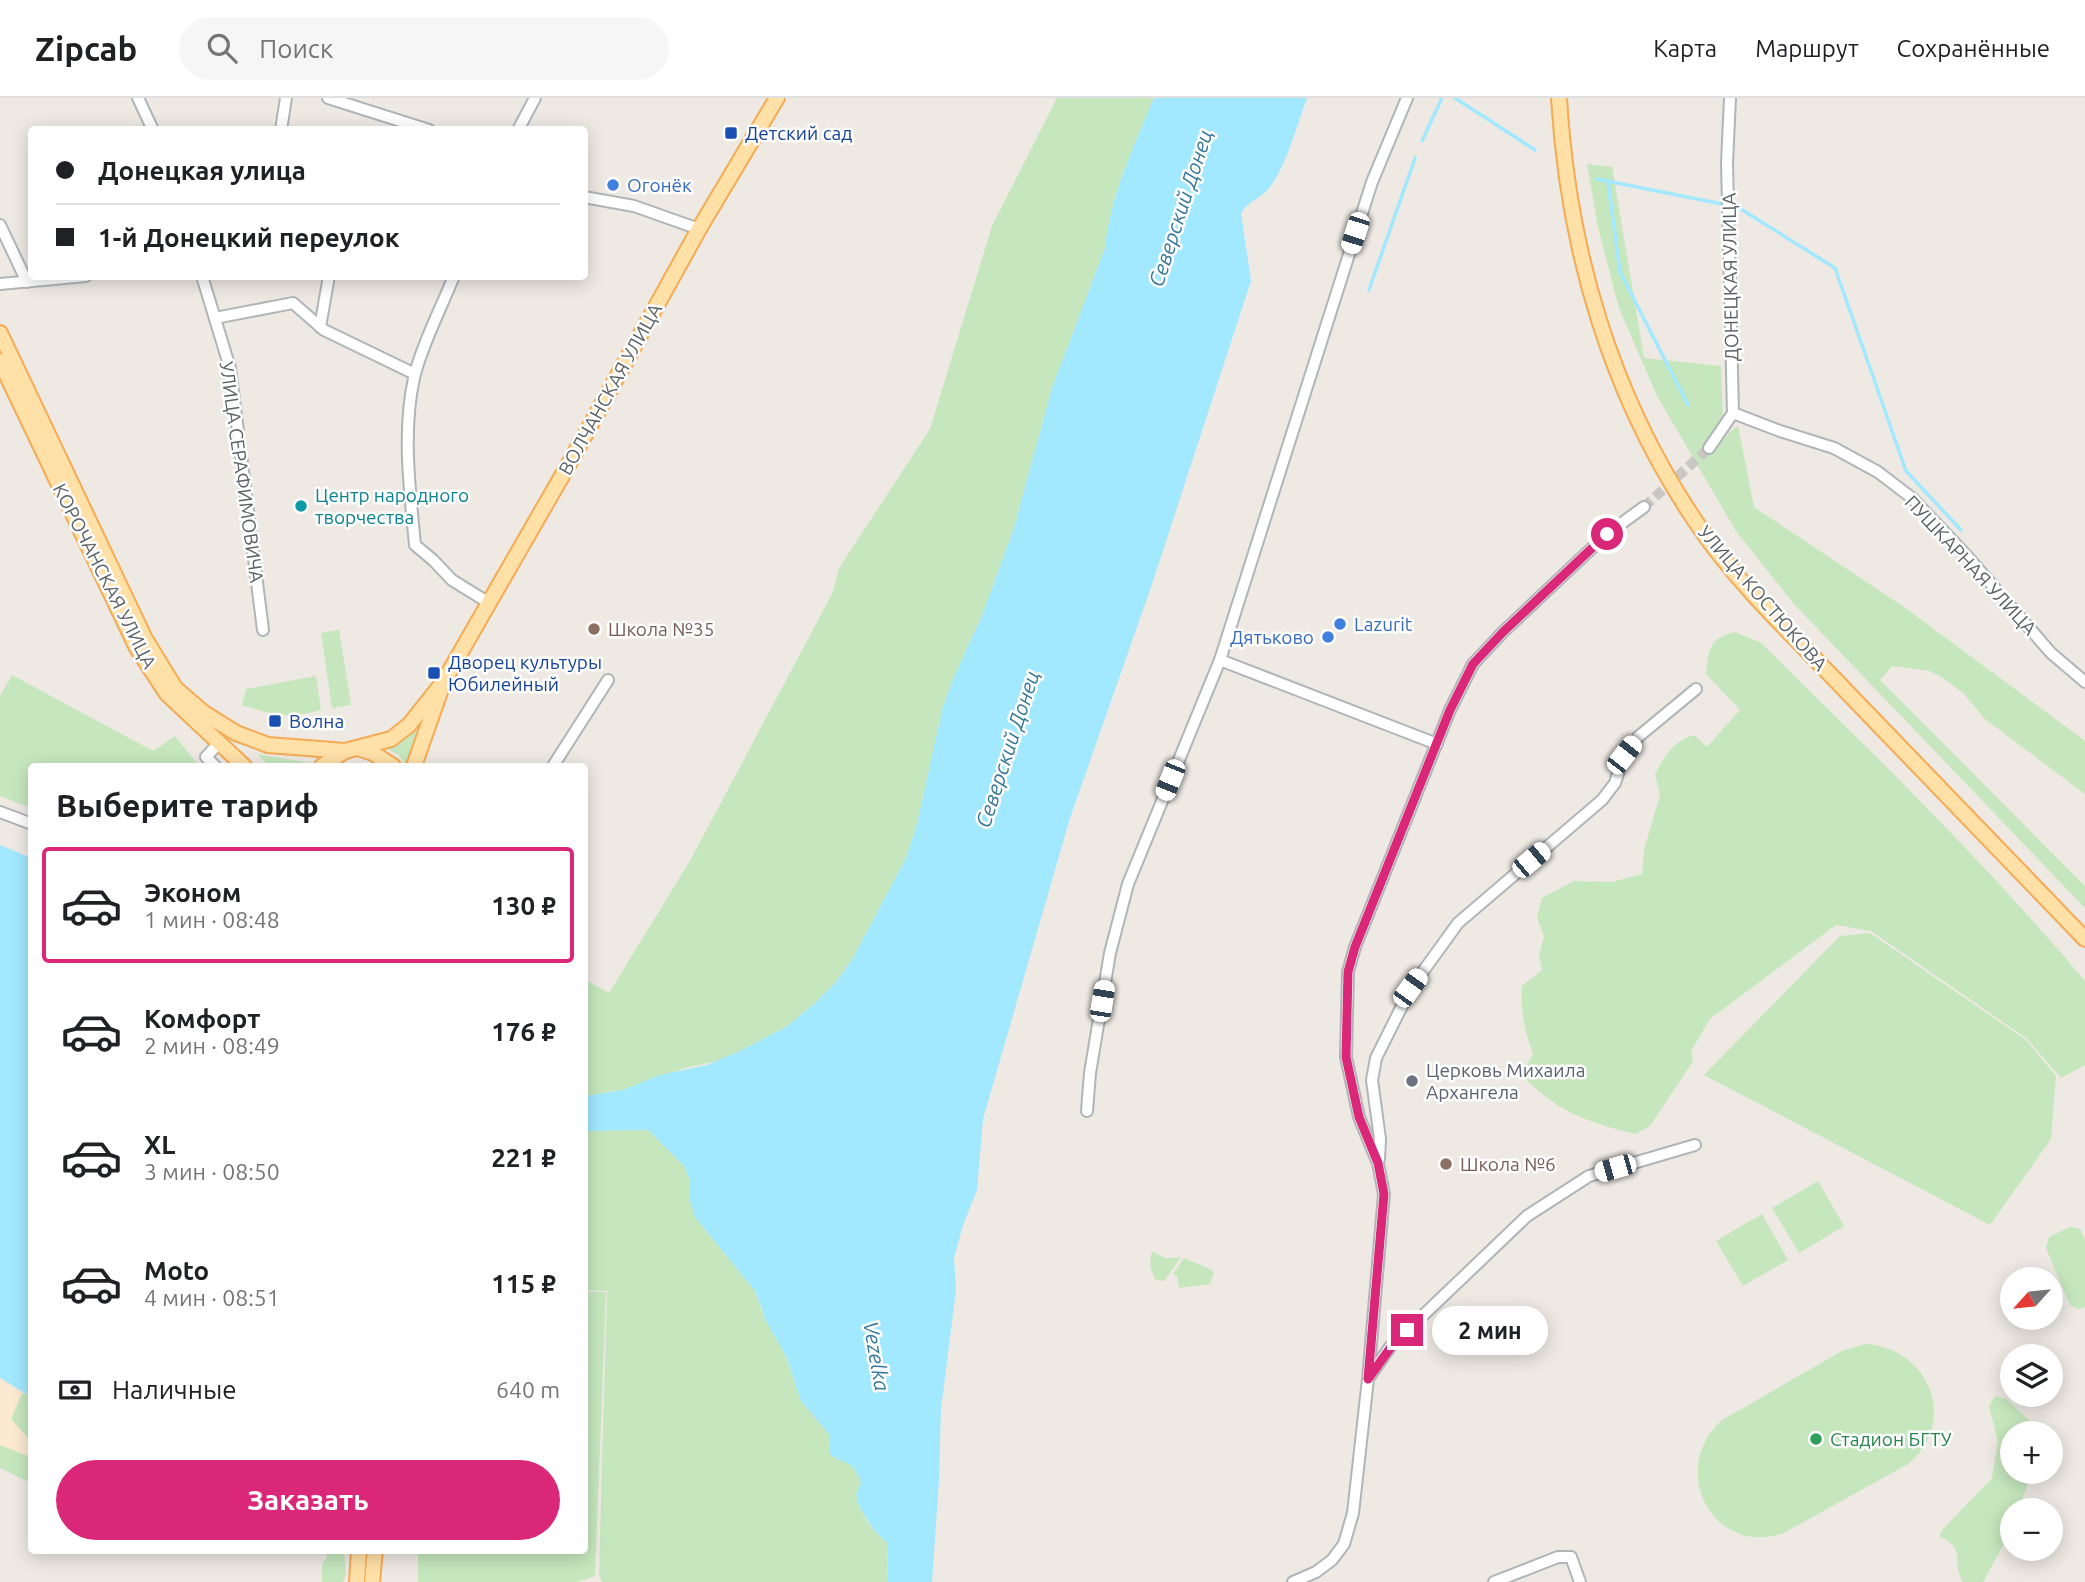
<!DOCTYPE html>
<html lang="ru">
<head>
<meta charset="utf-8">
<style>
  body { margin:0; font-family:Ubuntu,sans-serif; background:#f6f6f6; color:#202124; height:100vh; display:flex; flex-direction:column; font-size:26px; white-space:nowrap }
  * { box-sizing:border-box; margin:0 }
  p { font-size:23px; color:#757577 }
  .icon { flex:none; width:38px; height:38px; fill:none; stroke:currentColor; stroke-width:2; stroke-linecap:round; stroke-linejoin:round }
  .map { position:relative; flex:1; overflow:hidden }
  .details { position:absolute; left:28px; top:665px; width:560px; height:791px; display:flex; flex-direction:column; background:#fff; border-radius:7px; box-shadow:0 4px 18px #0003 }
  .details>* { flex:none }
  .banner { position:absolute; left:28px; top:28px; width:560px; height:154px; border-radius:7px; box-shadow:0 4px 18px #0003; display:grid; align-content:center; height:154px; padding:0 28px; background:#fff }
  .needle { width:46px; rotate:243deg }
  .buttons { position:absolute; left:2000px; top:1169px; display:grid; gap:14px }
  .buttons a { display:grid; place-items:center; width:63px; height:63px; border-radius:50%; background:#fff; box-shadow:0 4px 18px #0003; font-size:35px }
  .end { position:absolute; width:32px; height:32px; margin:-16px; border:9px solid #db2777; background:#fff; box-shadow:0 0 0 4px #fff }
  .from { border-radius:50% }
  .bubble { position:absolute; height:49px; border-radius:24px; background:#fff; box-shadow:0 4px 18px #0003; font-size:23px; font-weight:700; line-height:49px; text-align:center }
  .car { position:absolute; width:21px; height:42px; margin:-21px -10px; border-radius:9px; box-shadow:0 0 5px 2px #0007; background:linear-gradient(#fff 24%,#345 0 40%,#fff 0 76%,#345 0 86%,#fff 0) }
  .banner b { display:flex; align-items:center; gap:24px; height:66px; font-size:26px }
  .banner b+b { border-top:2px solid #e0e0e0 }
  .banner i { width:18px; height:18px; background:#202124 }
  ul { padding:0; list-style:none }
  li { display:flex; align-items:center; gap:21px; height:116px; margin:0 14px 10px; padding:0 14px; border:4px solid transparent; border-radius:7px }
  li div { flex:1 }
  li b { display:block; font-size:26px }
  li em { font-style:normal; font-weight:700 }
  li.selected { border-color:#db2777 }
  li>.icon { width:63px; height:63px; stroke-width:1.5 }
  h2 { padding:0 28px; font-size:32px; line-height:84px }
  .pay { display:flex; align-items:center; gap:18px; height:77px; padding:0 28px; font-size:26px }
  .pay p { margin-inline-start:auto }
  .button { display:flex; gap:14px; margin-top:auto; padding:14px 28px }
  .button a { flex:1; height:80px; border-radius:42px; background:#db2777; color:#fff; font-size:28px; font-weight:700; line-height:80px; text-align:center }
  header { display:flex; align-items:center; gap:42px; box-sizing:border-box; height:98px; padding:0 35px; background:#fff; border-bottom:2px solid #e0e0e0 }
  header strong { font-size:33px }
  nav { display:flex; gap:38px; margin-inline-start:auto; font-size:24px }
  .search { width:490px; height:63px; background:#f6f6f6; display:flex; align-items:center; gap:18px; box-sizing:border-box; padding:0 24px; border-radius:38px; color:#757577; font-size:26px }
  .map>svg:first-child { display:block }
  .green { fill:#c6e7be }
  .sand { fill:#fbe9d1 }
  .water { fill:#a2e8ff }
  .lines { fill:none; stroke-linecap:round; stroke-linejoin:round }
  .stream { stroke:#a2e8ff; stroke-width:3.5 }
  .minor-tunnel { stroke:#c9c7c3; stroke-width:10; stroke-dasharray:10 5; stroke-linecap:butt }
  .minor-casing { stroke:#b0b5b8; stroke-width:14 }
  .major-casing { stroke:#f5ab55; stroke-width:18 }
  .minor { stroke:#fff; stroke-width:10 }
  .major { stroke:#ffe0a7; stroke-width:14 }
  .route { stroke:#db2777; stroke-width:9 }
  .transit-dot { fill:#1a4fb4; stroke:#fff; stroke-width:2.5 }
  .shop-dot { fill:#3f7fe0; stroke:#fff; stroke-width:2.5 }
  .culture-dot { fill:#0f9aa8; stroke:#fff; stroke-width:2.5 }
  .education-dot { fill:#8d6e63; stroke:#fff; stroke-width:2.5 }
  .worship-dot { fill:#6b7280; stroke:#fff; stroke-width:2.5 }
  .leisure-dot { fill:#2e9e5b; stroke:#fff; stroke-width:2.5 }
  .labels { text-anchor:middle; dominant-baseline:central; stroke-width:5; stroke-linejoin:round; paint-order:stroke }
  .transit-label { font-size:19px; fill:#164399; stroke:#fff; text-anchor:start }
  .shop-label { font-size:19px; fill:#366cbe; stroke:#fff; text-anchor:start }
  .street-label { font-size:19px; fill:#5b6164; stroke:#fff }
  .culture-label { font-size:19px; fill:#0d838f; stroke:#fff; text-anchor:start }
  .education-label { font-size:19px; fill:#785e54; stroke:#fff; text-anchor:start }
  .worship-label { font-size:19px; fill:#5b616d; stroke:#fff; text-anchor:start }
  .leisure-label { font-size:19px; fill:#27864d; stroke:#fff; text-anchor:start }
  .water-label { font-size:21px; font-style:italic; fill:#357899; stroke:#fff }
</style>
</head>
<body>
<header>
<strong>Zipcab</strong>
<div class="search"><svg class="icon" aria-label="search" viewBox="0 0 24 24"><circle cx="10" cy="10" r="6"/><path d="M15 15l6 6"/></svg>Поиск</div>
<nav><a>Карта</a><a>Маршрут</a><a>Сохранённые</a></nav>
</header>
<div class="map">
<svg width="2085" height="1484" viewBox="0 0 2085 1484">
  <rect width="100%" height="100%" fill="#eee9e3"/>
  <!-- green -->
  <g class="green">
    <path d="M1057,0H1154C1133,51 1111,95 1105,150L1052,290L1013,433L981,520L953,581L942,612L917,726L906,760L853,860L836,884L814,906L786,929L740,953L722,962L685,970L623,992L585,998L584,881L609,895L691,761L833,494L839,470L930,331L992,128Z"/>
    <polygon points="1587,66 1612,69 1644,260 1721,268 1723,320 1702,349 1710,356 1731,333 1738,328 1754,409 1907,511 2085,643 2085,696 1985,621 1963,595 1946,582 1930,573 1892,568 1880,582 2083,786 2085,788 2085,810 1793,505 1736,433 1657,298 1619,210 1598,129"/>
    <polygon points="339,532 351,607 332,610 321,535"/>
    <path d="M1734,534L1760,544C1871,653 1984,763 2085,883V967L2061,980L2026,940L1871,833L1836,827L1710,921L1691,953L1693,963L1650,1028L1635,1036C1588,1024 1562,1016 1526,982V968L1533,956C1525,934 1520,912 1522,888L1542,872L1539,857L1544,839L1537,819L1542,800L1574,783L1612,784L1642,776L1644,752L1660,697L1655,676C1665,658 1673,643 1694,637L1707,649L1740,612L1706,576C1709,552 1708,541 1734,534Z"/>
    <polygon points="12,577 153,653 175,638 199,668 32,668 31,710 0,698 0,598"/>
    <path d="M316,578L321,612C287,621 274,617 242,607L246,591Z"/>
    <polygon points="418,631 407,668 406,668 398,656 386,651 402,643"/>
    <polygon points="257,656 311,665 307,668 269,668"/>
    <polygon points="1870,835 2026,942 2056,978 2051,1041 1990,1127 1704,977 1840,838"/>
    <path d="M648,1032L684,1068L689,1080L690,1103L695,1119L755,1193L761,1212L786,1259L801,1303L829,1336L830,1340L829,1351L834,1360C849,1362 857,1371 861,1385L856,1397L858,1406L870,1428L887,1445L888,1484H602L599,1476L607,1193L585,1192V1033Z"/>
    <polygon points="1818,1083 1844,1128 1799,1155 1772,1110"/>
    <polygon points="1762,1116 1788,1162 1743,1188 1716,1143"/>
    <polygon points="2070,1129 2080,1131 2085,1142 2085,1209 2079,1211 2070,1207 2046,1150 2049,1139"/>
    <path d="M1152,1153L1165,1160L1181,1159L1164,1183L1156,1182C1150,1173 1149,1163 1152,1153Z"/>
    <polygon points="1184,1160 1210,1171 1214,1175 1210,1186 1179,1190 1177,1179 1173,1176"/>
    <polygon points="585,1194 606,1194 595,1478 577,1484 418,1484 418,1453 584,1452"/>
    <path d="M1865,1246C1928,1249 1960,1324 1908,1366L1784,1435C1713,1460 1667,1371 1722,1322L1842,1253Z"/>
    <polygon points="22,1295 31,1298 31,1346 11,1321"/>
    <path d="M1995,1298L2006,1301L2032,1325L2033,1335H2012V1374H2031L2019,1412H2012V1431L1983,1484H1963C1951,1463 1967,1450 1939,1438L1943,1431L1992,1380L1998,1344L1989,1308Z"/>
    <polygon points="0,1347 31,1359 31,1385 0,1370"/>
    <polygon points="327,1453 344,1453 346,1477 343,1484 322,1484 322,1466 326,1461"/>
  </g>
  <!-- sand -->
  <polygon class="sand" points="0,1280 22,1295 11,1321 31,1343 31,1359 0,1347"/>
  <!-- water -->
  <g class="water">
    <path d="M1154,0H1307C1296,29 1288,64 1270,89C1262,100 1248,103 1241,115L1251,183L1151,489L1070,720L983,1021L977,1092L963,1127L954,1160L956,1192L941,1311L939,1382L932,1484H888L887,1445L873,1431L858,1406L856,1397L861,1385C852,1358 842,1368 829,1355L830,1340L829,1336L801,1303L786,1258L767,1225L755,1193L695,1119L690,1103L689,1080L684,1068L648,1032L585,1033V998L623,992L660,977L707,967L740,953L786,929L814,906L836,884L853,860L906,760L917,726L942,612L953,581L981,520L1013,433L1052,290L1105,150C1111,96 1133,50 1154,0Z"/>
    <polygon points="0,747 31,760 30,1298 0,1280"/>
  </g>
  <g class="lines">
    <!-- stream -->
    <g class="stream">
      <polyline points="1455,0 1535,52"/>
      <polyline points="1422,43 1442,0"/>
      <polyline points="1597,81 1722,106"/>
      <polyline points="1608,84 1620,174 1688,307"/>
      <polyline points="1736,108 1835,170 1906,373 1961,432"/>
      <polyline points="1369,192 1415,60"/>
    </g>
    <!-- minor-tunnel -->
    <polyline class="minor-tunnel" points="1644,409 1709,350"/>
    <!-- minor casing -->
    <g class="minor-casing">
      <g id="minor">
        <polyline points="138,0 153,32"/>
        <polyline points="328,0 429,32"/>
        <polyline points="1407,0 1372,84 1220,562 1437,646"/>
        <polyline points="281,32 286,0"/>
        <polyline points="518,32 535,0"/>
        <polyline points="584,99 634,108 699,131"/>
        <polyline points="0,127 27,184"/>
        <polyline points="202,178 230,270 263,532"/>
        <path d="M454,178C442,208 421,249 414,280C402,335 410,392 415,447L433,462L452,482L489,505"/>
        <polyline points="0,186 86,178"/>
        <polyline points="215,220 293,205 324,232 415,276"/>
        <polyline points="320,229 329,178"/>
        <polyline points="1733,315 1780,333 1834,350 1878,374 1912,400 1967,458 2051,555 2085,584"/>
        <polyline points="1709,350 1733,315 1727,65 1730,0"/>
        <polyline points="215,668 206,659 219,645"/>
        <polyline points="553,668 608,582"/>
        <polyline points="0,714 32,726"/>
        <polyline points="1087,1013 1090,975 1110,855 1128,786 1220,562"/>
        <polyline points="1379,1061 1380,1041 1372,982 1376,960 1411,890 1458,825 1602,702 1615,685 1624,657 1638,639 1696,591"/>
        <polyline points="1370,1278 1390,1249 1527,1118 1589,1078 1695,1047"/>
        <polyline points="1293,1484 1316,1474 1332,1462 1344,1446 1353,1415 1368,1281 1384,1096 1378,1065 1359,1019 1346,959 1348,874 1355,849 1450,612 1473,566 1503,534 1607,436 1644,409"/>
        <polyline points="1494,1484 1558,1459 1571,1459 1580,1484"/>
      </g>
    </g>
    <!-- major casing -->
    <g class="major-casing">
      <g id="major">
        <path d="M1559,0C1568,152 1611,300 1698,427C1739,488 1796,540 1846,593C1926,675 2005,758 2085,841"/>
        <polyline points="0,235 145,541 175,590 204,615 236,635 268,647 345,653 391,641 409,627 444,583 570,364 699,131 777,0"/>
        <polyline points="0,263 137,550 167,596 244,668"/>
        <polyline points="358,650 373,655 393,668"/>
        <polyline points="322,668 345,653"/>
        <polyline points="414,668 440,594"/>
        <polyline points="357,1484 359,1452"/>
        <polyline points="372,1484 375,1452"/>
      </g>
    </g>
    <!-- minor -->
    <use href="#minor" class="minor"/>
    <!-- major -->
    <use href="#major" class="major"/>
  </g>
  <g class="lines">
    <!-- route -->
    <polyline class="route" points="1407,1232 1391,1249 1368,1281 1384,1096 1378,1065 1359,1019 1346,959 1348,874 1355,849 1450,612 1473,566 1503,534 1607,436"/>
  </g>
  <!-- markers -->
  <g class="transit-dot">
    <rect x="724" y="28" width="14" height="14" rx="3.5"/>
    <rect x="427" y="568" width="14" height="14" rx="3.5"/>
    <rect x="268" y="616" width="14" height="14" rx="3.5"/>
  </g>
  <g class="shop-dot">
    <circle cx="613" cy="87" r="7"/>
    <circle cx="1340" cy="526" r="7"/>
    <circle cx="1328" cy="539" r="7"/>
  </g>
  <circle class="culture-dot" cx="301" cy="408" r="7"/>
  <g class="education-dot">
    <circle cx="594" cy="531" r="7"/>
    <circle cx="1446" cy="1066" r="7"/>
  </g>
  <circle class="worship-dot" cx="1412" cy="983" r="7"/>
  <circle class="leisure-dot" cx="1816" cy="1341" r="7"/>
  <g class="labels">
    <!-- transit labels -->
    <g class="transit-label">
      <text x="745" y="35">Детский сад</text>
      <text x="448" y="564">Дворец культуры<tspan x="448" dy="22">Юбилейный</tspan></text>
      <text x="289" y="623">Волна</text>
    </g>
    <!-- shop labels -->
    <g class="shop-label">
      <text x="627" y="87">Огонёк</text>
      <text x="1354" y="526">Lazurit</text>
      <text x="1314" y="539" text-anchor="end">Дятьково</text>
    </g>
    <!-- street labels -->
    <g class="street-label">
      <text transform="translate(1730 179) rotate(-91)">ДОНЕЦКАЯ УЛИЦА</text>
      <text transform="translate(610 291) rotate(-61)">ВОЛЧАНСКАЯ УЛИЦА</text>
      <text transform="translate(242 374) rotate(82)">УЛИЦА СЕРАФИМОВИЧА</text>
      <text transform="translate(1971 467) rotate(47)">ПУШКАРНАЯ УЛИЦА</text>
      <text transform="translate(105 478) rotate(63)">КОРОЧАНСКАЯ УЛИЦА</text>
      <text transform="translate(1763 500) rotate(49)">УЛИЦА КОСТЮКОВА</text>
    </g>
    <!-- culture labels -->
    <g class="culture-label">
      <text x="315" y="397">Центр народного<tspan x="315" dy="22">творчества</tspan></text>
    </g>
    <!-- education labels -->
    <g class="education-label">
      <text x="608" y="531">Школа №35</text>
      <text x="1460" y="1066">Школа №6</text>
    </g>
    <!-- worship labels -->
    <g class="worship-label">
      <text x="1426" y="972">Церковь Михаила<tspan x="1426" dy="22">Архангела</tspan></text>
    </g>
    <!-- leisure labels -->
    <g class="leisure-label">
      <text x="1830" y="1341">Стадион БГТУ</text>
    </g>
    <!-- water labels -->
    <g class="water-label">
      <text transform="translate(1180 110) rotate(-72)">Северский Донец</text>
      <text transform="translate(1007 651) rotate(-72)">Северский Донец</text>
      <text transform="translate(877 1258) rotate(80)">Vezelka</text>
    </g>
  </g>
</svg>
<div class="buttons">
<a><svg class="needle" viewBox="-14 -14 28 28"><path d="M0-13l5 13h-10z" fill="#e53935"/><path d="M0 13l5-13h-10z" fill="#757577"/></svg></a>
<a><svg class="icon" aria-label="layers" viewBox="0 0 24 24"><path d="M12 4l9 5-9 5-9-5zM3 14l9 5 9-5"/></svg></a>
<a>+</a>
<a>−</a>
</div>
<i class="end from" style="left:1607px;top:436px"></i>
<i class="end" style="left:1407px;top:1232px"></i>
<div class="bubble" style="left:1432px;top:1208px;width:116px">2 мин</div>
<i class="car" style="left:1355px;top:135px;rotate:198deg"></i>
<i class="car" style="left:1624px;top:657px;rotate:38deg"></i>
<i class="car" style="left:1170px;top:682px;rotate:202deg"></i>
<i class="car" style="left:1531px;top:762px;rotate:50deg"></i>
<i class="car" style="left:1410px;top:890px;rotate:36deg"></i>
<i class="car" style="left:1102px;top:903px;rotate:9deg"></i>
<i class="car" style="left:1615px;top:1070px;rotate:254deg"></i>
<div class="banner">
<b><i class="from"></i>Донецкая улица</b>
<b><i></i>1-й Донецкий переулок</b>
</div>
<section class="details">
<h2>Выберите тариф</h2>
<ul>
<li class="selected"><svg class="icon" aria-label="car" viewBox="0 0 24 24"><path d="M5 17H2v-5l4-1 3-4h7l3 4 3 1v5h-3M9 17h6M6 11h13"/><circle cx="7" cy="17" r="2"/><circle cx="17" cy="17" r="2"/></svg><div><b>Эконом</b><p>1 мин · 08:48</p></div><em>130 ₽</em></li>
<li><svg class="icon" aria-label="car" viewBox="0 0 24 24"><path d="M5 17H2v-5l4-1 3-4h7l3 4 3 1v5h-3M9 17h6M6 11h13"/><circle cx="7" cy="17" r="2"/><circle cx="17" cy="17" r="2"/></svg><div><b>Комфорт</b><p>2 мин · 08:49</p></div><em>176 ₽</em></li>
<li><svg class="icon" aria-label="car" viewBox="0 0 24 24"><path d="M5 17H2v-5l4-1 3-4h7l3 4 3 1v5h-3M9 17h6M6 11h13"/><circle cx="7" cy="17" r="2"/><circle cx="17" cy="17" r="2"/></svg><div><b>XL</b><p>3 мин · 08:50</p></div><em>221 ₽</em></li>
<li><svg class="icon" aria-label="car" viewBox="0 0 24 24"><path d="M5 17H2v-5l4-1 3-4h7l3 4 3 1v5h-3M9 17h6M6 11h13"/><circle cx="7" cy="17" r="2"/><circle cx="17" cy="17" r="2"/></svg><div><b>Moto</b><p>4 мин · 08:51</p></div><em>115 ₽</em></li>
</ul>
<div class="pay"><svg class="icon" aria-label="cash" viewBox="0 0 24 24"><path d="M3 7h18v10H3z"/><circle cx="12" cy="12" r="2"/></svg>Наличные<p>640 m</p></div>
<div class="button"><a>Заказать</a></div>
</section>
</div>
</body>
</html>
